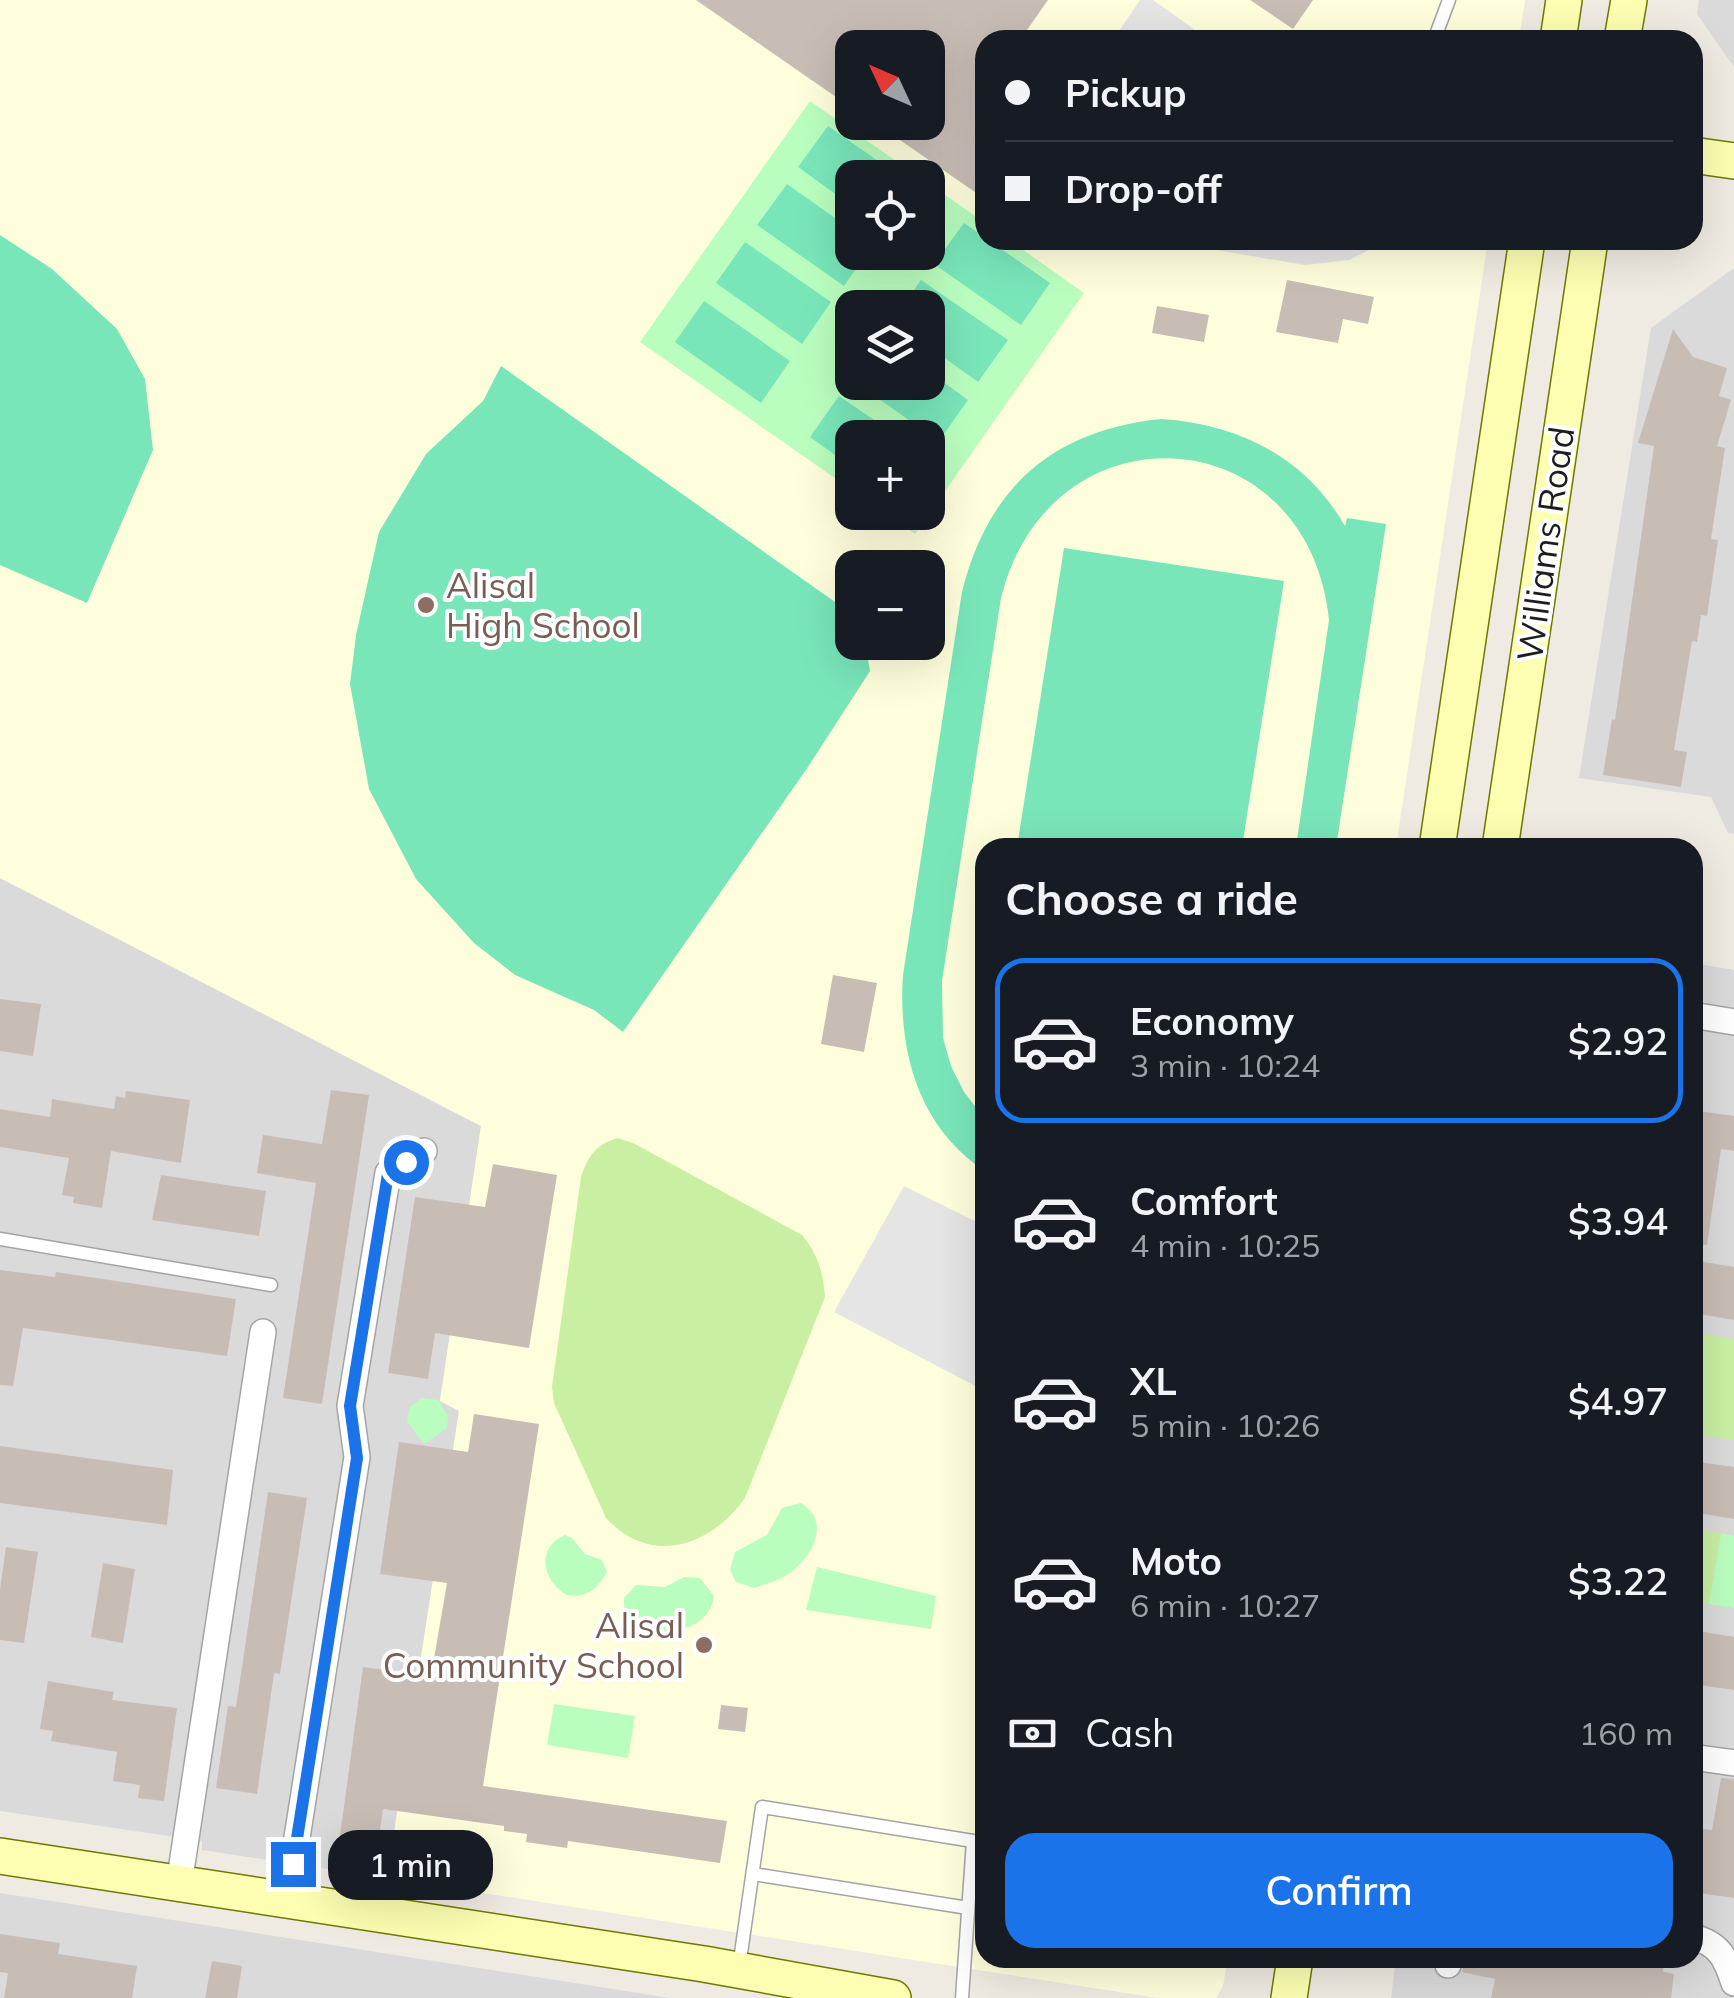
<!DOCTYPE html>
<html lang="en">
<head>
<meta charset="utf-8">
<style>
  body { margin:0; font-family:Mulish,sans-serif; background:#242831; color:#f1f3f6; height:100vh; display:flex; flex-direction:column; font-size:38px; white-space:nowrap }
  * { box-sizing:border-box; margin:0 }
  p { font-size:32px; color:#9ea1a6 }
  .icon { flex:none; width:55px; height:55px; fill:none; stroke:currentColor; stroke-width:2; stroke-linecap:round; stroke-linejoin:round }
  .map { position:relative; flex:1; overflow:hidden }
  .panel { position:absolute; left:975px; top:838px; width:728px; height:1130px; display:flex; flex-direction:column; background:#171b24; border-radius:30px; box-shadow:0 10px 40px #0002 }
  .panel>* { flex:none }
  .guide { position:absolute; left:975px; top:30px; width:728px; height:220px; border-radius:30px; box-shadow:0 10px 40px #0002; display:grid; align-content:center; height:220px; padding:0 30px; background:#171b24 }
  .needle { width:65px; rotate:314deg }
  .fabs { position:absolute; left:835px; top:30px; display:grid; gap:20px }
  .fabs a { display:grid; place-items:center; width:110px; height:110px; border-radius:20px; background:#171b24; box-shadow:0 10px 40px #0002; font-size:50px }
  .end { position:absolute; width:45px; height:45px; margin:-22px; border:12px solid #1a73e8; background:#fff; box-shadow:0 0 0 5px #fff }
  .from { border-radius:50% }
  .bubble { position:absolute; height:70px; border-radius:30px; background:#171b24; box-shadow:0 10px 40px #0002; font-size:32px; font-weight:600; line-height:70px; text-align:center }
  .guide b { display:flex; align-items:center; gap:35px; height:95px; font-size:38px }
  .guide b+b { border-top:2px solid #363941 }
  .guide i { width:25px; height:25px; background:#f1f3f6 }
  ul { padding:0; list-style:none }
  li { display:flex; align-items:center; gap:30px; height:165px; margin:0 20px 15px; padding:0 10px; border:5px solid transparent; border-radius:30px }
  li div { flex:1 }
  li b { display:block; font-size:38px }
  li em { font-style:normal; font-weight:600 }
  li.current { border-color:#1a73e8 }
  li>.icon { width:90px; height:90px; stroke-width:1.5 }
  h2 { padding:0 30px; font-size:45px; line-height:120px }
  .pay { display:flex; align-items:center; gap:25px; height:110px; padding:0 30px; font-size:38px }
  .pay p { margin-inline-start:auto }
  .action { display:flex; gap:20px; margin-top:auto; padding:20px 30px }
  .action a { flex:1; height:115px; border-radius:30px; background:#1a73e8; color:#fff; font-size:40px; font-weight:600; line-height:115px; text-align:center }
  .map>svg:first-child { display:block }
  .residential { fill:#dbdada }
  .education { fill:#fffedc; fill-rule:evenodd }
  .grass { fill:#c9efa3 }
  .park { fill:#bafebf; fill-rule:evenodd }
  .pitch { fill:#79e6ba }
  .parking { fill:#e5e5e5 }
  .building { fill:#c8bdb5 }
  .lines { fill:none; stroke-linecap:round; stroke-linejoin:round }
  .lane-casing { stroke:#a4a4a4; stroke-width:15 }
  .street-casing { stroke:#a4a4a4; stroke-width:28 }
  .secondary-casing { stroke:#6e7900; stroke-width:38 }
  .lane { stroke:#fff; stroke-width:12 }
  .street { stroke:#fff; stroke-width:25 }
  .secondary { stroke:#fcffb1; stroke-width:35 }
  .route { stroke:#1a73e8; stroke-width:12 }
  .education-dot { fill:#8d6e63; stroke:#fff; stroke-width:4 }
  .labels { text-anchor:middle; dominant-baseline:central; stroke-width:8; stroke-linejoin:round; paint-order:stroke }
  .street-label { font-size:35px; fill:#1d1d1d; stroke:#fff }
  .education-label { font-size:35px; fill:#785e54; stroke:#fff; text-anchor:start }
</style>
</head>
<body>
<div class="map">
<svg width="1734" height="1998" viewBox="0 0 1734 1998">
  <rect width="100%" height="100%" fill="#efebe2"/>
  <!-- residential -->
  <g class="residential">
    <polygon points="1699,0 1734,0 1734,67 1697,14"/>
    <polygon points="1734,268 1734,834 1728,833 1711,797 1579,778 1651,328"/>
    <polygon points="0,878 481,1126 440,1400 459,1411 387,1878 202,1850 202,1841 0,1811"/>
    <polygon points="1693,963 1734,970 1734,1998 1391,1998 1396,1958 1692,1958"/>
    <polygon points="0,1893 670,1998 0,1998"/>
  </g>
  <!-- education -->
  <path class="education" d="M0,0H1525L1519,40H985V240H1488L1396,847L985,848V1958H1228L1223,1986L1216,1998H1158L387,1878L459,1411L440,1401L481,1126L0,878ZM852,48H928V122H852ZM852,178H928V252H852ZM852,308H928V382H852ZM852,438H928V512H852ZM852,568H928V642H852Z"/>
  <!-- grass -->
  <g class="grass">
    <path d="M618,1138L635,1144L802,1235C818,1255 823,1271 825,1297L745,1498C711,1546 651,1567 606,1518L554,1403L552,1387L581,1177C588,1156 596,1144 618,1138Z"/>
    <polygon points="1701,1334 1734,1339 1734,1440 1693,1434 1693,1342"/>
    <polygon points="1692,1529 1721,1533 1709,1604 1693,1601"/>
  </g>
  <!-- park -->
  <g class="park">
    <path d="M810,101L919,177L852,178V252H928V183L985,223V240H1009L1084,293L915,534L884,513L928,512V438H852V490L640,342ZM852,308H928V382H852Z"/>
    <polygon points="422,1398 438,1400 448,1416 447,1428 424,1444 407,1422 410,1407"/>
    <path d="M801,1503C833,1522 811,1561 785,1576C776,1581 764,1585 754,1588L736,1582L730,1570L735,1552L767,1535L782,1508Z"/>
    <polygon points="1721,1533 1734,1536 1734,1608 1709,1604"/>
    <path d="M565,1535L572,1538L585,1554L602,1560L607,1572C598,1589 585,1600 565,1594C542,1579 536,1547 565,1535Z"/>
    <polygon points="817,1567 936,1596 931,1629 806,1610"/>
    <path d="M684,1577L700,1578L714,1596C709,1643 619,1644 624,1598L636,1585L665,1587Z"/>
    <polygon points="554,1704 635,1716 628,1758 547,1745"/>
  </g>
  <!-- pitch -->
  <g class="pitch">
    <polygon points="828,126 901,177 852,178 852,206 798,167"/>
    <polygon points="787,184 852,230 852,252 867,253 844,286 757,225"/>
    <polygon points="964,223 1050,283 1021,325 934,264"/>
    <polygon points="0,235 52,269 117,329 145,379 153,450 87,603 0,565"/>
    <polygon points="745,242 831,302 802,344 716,283"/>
    <polygon points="921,280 1008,340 978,382 928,346 928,308 902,307"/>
    <polygon points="704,301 790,361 761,403 675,342"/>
    <polygon points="501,366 852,614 852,642 865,643 870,671 808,767 623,1032 594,1010 515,975 474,943 416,879 369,789 350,684 356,635 379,532 426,454 483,401"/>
    <polygon points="928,371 968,400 939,441 856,383 928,382"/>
    <polygon points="839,396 899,437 852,438 852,467 810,437"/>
    <path d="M1161,419C1239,424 1305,457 1345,526L1347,518L1386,524L1336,847H1296L1329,620C1308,416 1050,401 1001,598L942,981L943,1038L951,1066L964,1092L985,1119V1171C918,1127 898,1051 903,975L962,592C988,487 1053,430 1161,419Z"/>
    <polygon points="1064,548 1284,581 1242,847 1017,847"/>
  </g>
  <!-- parking -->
  <g class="parking">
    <polygon points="1140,0 1153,0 1209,40 1113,40"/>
    <polygon points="1157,240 1389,240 1349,260 1305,265"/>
    <polygon points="904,1186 985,1226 985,1391 834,1312"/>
  </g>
  <!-- building -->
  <g class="building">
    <polygon points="696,0 1048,0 1020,40 985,40 985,199 874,122 928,122 928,48 852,48 852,108"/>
    <polygon points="1250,0 1313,0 1293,29"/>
    <polygon points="1287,280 1374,297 1368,324 1343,319 1338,343 1276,332"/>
    <polygon points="1157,306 1209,315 1204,342 1152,333"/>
    <polygon points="1673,329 1693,357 1727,368 1719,396 1731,400 1717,446 1725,448 1711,539 1718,540 1707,616 1701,615 1697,642 1692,641 1674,750 1687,752 1681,787 1603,775 1612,719 1615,720 1654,446 1638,443"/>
    <polygon points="833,975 877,983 864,1052 821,1044"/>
    <polygon points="0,999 41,1004 33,1056 0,1051"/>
    <polygon points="331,1090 369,1095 322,1404 283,1398 316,1183 257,1173 263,1135 322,1144"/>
    <polygon points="126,1091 190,1100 181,1163 111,1151 102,1208 73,1203 74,1197 62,1195 69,1158 0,1147 0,1109 50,1117 52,1099 114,1109 116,1096 125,1098"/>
    <polygon points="1692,1110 1734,1116 1734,1151 1721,1149 1707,1245 1692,1244"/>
    <polygon points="493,1164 557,1175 529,1348 435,1333 428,1379 388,1373 415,1197 485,1207"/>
    <polygon points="161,1175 266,1191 259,1236 152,1220"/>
    <polygon points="1692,1260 1734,1267 1734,1320 1692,1313"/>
    <polygon points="0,1270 55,1277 56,1272 236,1299 227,1356 23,1328 13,1386 0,1385"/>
    <polygon points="474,1414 539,1424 483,1786 727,1821 720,1863 568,1841 567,1848 526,1842 527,1834 504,1831 504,1826 383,1809 377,1849 339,1843 363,1667 431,1676 447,1583 380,1574 399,1442 468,1452"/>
    <polygon points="0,1446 173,1470 167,1525 0,1503"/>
    <polygon points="1692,1461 1734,1467 1734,1519 1692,1512"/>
    <polygon points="268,1492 307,1498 280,1674 274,1673 257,1794 216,1788 228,1706 236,1707"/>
    <polygon points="6,1547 38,1552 24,1643 0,1640 0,1589"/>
    <polygon points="103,1563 135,1569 123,1643 91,1637"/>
    <polygon points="1692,1630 1734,1637 1734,1690 1692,1684"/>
    <polygon points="48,1681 114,1692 112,1700 177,1708 164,1801 138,1798 140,1785 113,1781 117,1752 51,1741 53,1731 40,1729"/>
    <polygon points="721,1705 748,1708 745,1732 718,1729"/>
    <polygon points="1721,1778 1734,1779 1734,1898 1692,1892 1692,1834 1701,1836 1702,1829 1712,1830"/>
    <polygon points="0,1934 60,1943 58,1954 137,1966 132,1998 4,1998 8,1973 0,1972"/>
    <polygon points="1465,1958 1665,1958 1663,1972 1674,1974 1671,1998 1491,1998 1495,1979 1462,1972"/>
    <polygon points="212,1961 242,1966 237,1998 205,1998"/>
  </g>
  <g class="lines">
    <!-- lane casing -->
    <g class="lane-casing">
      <g id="lane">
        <polyline points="1434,40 1449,0"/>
        <polyline points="0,1239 271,1285"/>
        <polyline points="753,1874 968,1908"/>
        <polyline points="739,1967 762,1807 973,1841 962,1998"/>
      </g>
    </g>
    <!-- street casing -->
    <g class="street-casing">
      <g id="street">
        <polyline points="1692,1015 1734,1022"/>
        <polyline points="1692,1757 1734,1763"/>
        <polyline points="179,1884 263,1332"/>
        <polyline points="287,1901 357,1457 350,1406 388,1173 424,1151"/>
        <path d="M1692,1937C1719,1943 1726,1958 1734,1983"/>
        <polyline points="1448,1965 1449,1958"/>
      </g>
    </g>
    <!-- secondary casing -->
    <g class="secondary-casing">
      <g id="secondary">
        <polyline points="1558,40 1564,0"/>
        <polyline points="1622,40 1629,0"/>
        <polyline points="1692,155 1734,161"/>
        <polyline points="1437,848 1527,240"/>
        <polyline points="1500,848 1590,240"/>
        <polyline points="0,1856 704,1964 893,1998"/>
        <polyline points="1289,1998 1295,1958"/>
      </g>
    </g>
    <!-- lane -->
    <use href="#lane" class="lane"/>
    <!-- street -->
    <use href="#street" class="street"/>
    <!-- secondary -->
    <use href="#secondary" class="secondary"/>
  </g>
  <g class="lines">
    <!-- route -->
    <polyline class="route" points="293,1864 357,1458 350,1406 388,1174 406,1162"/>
  </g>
  <!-- markers -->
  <g class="education-dot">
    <circle cx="426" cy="605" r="10"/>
    <circle cx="704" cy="1645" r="10"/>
  </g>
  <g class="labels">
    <!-- street labels -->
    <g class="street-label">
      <text transform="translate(1545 544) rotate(-82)">Williams Road</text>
    </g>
    <!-- education labels -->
    <g class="education-label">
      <text x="446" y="585">Alisal<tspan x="446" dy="40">High School</tspan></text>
      <text x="684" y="1625" text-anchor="end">Alisal<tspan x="684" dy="40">Community School</tspan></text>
    </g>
  </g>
</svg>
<div class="fabs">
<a><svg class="needle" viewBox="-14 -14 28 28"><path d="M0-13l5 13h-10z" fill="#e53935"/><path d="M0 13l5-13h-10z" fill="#9ea1a6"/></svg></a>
<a><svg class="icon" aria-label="locate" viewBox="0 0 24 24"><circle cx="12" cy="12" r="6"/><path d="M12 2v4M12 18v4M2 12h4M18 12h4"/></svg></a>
<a><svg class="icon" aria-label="layers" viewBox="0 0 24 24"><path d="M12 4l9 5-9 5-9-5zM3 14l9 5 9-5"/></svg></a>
<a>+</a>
<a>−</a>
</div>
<i class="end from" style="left:406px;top:1162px"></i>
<i class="end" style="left:293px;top:1864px"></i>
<div class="bubble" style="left:328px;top:1830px;width:165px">1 min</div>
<div class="guide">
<b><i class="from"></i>Pickup</b>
<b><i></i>Drop-off</b>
</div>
<section class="panel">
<h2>Choose a ride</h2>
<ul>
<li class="current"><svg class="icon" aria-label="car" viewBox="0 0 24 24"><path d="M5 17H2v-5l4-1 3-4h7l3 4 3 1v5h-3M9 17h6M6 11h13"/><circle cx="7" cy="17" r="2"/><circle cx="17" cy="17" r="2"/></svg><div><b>Economy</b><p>3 min · 10:24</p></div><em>$2.92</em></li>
<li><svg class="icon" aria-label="car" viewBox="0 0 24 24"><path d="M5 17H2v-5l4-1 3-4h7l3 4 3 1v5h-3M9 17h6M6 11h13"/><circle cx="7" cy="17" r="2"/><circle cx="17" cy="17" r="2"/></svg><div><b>Comfort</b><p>4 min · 10:25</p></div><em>$3.94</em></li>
<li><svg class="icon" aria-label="car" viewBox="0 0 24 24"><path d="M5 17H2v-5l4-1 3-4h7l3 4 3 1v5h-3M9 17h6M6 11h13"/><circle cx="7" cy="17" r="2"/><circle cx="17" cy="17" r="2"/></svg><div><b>XL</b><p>5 min · 10:26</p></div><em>$4.97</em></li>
<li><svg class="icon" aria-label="car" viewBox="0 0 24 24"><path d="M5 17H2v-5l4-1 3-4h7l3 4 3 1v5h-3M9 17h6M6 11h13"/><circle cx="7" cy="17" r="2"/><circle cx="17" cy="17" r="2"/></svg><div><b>Moto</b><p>6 min · 10:27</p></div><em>$3.22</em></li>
</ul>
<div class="pay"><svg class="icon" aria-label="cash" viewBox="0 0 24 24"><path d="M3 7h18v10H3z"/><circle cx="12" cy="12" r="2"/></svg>Cash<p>160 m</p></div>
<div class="action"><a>Confirm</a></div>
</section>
</div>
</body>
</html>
